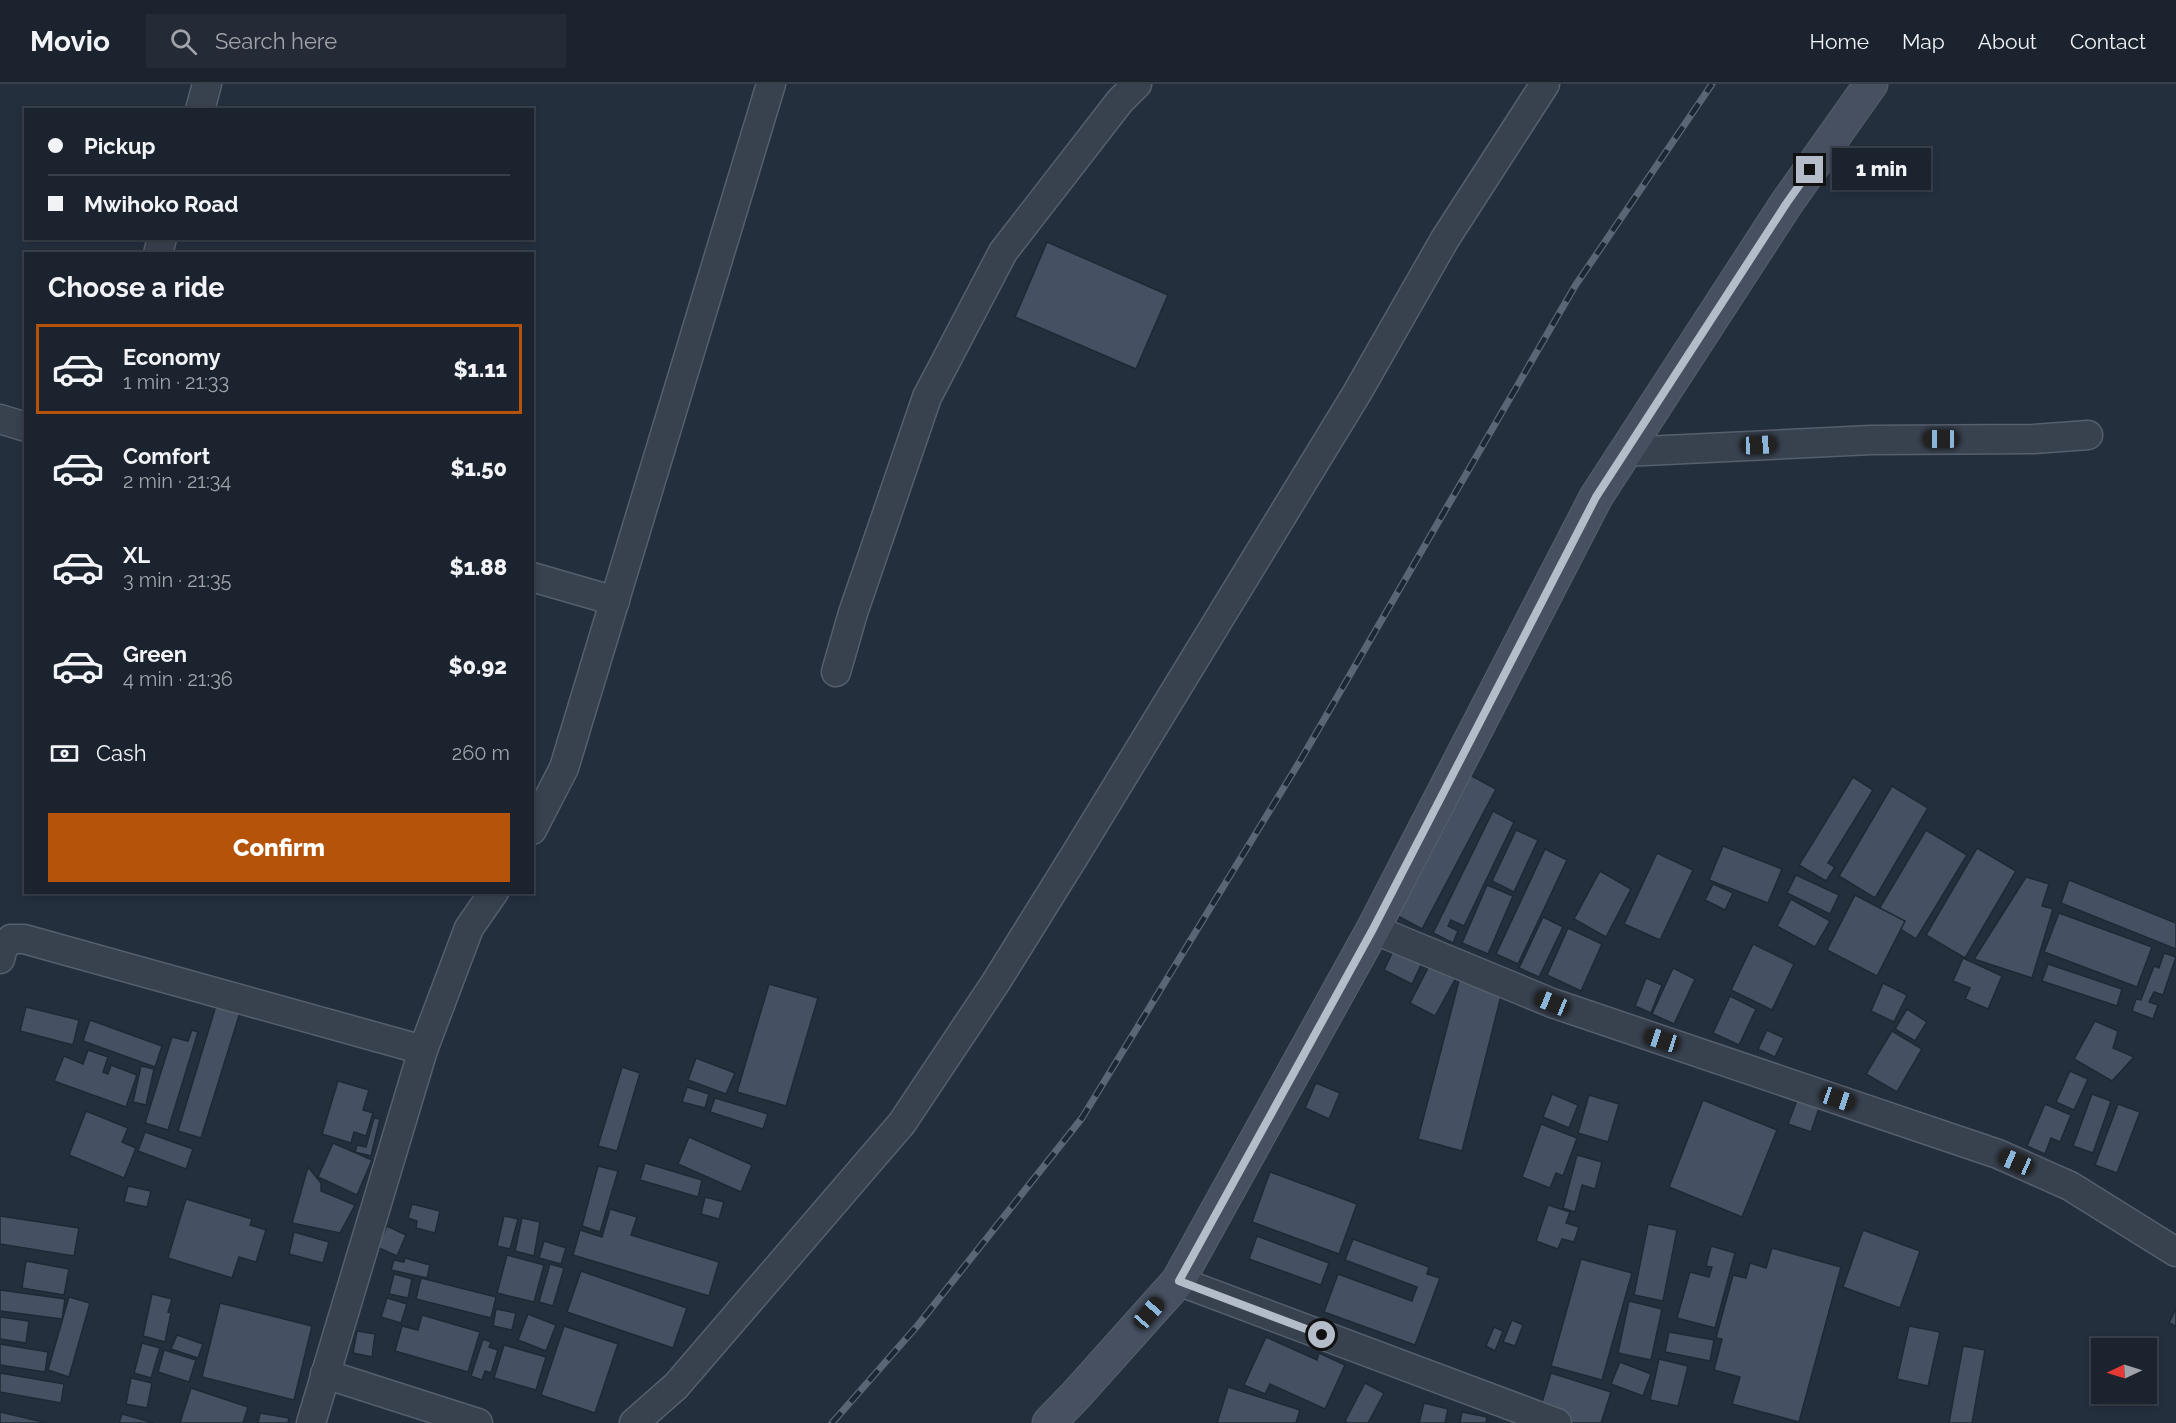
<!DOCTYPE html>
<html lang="en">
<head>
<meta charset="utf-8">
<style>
  body { margin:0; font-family:Raleway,sans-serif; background:#242b36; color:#f1f3f6; height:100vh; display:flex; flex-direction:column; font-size:22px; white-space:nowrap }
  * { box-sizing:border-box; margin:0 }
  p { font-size:20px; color:#a0a4aa }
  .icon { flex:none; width:33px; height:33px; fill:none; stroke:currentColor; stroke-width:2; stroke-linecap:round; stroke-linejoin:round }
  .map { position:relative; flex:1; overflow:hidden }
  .side { position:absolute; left:24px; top:168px; width:510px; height:642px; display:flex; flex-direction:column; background:#1b232e; border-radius:0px; box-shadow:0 3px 9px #0003,0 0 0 2px #39404a }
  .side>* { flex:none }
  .guide { position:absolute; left:24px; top:24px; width:510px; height:132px; border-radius:0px; box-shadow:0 3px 9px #0003,0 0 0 2px #39404a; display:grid; align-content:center; height:132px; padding:0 24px; background:#1b232e }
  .needle { width:39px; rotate:266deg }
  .buttons { position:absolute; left:2091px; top:1254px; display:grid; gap:12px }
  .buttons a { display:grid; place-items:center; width:66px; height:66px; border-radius:0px; background:#1b232e; box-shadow:0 3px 9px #0003,0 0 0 2px #39404a; font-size:30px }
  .end { position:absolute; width:27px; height:27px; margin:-14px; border:8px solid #b4bcc9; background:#111; box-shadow:0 0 0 3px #111 }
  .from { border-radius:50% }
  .bubble { position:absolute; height:42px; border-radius:0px; background:#1b232e; box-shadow:0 3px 9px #0003,0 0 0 2px #39404a; font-size:20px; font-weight:800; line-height:42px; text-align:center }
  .car { position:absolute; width:18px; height:36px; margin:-18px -9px; border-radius:8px; box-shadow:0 0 4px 2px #0007; background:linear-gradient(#222 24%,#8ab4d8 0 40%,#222 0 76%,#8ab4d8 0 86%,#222 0) }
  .guide b { display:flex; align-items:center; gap:21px; height:57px; font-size:22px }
  .guide b+b { border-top:2px solid #39404a }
  .guide i { width:15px; height:15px; background:#f1f3f6 }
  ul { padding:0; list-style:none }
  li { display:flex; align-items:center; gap:18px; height:90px; margin:0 12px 9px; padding:0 12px; border:3px solid transparent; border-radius:0px }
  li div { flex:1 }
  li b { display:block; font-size:22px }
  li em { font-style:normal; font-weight:800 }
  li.active { border-color:#b45309 }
  li>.icon { width:54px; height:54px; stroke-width:1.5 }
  h2 { padding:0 24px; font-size:27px; line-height:72px }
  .pay { display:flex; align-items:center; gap:15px; height:66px; padding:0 24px; font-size:22px }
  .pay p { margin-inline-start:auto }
  .action { display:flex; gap:12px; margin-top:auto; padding:12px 24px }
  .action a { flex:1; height:69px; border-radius:0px; background:#b45309; color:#fff; font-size:24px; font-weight:800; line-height:69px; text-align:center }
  header { display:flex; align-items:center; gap:36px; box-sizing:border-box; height:84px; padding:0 30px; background:#1b232e; border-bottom:2px solid #39404a }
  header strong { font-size:28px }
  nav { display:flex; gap:33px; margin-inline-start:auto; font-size:21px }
  .search { width:420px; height:54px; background:#242b36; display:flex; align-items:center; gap:15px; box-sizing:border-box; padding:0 21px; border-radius:0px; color:#a0a4aa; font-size:22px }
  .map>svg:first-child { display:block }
  .building { fill:#455162; stroke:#1f2835; stroke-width:1.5 }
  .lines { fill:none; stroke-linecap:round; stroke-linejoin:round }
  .street-casing { stroke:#565f6c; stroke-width:31 }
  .secondary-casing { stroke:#565f6c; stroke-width:35 }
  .street { stroke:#38414e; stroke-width:28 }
  .secondary { stroke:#465061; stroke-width:33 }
  .rail-casing { stroke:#5a6575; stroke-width:7 }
  .rail { stroke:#1d2633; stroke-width:4.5; stroke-dasharray:14; stroke-linecap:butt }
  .route { stroke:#b4bcc9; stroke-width:8 }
</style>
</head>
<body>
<header>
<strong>Movio</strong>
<div class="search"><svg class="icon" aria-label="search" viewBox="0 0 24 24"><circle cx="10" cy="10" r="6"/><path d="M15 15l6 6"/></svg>Search here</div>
<nav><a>Home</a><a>Map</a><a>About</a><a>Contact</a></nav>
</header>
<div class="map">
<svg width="2176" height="1339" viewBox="0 0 2176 1339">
  <rect width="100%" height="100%" fill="#242f3e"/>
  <!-- building -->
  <g class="building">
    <polygon points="1047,158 1168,211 1136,285 1015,233"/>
    <polygon points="1470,691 1496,705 1422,845 1396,831"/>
    <polygon points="1853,693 1873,706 1828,779 1835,783 1826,797 1799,781"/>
    <polygon points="1892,702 1928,724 1875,814 1839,792"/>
    <polygon points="1493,727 1514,738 1464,842 1451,836 1448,842 1458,847 1453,859 1433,849"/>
    <polygon points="1516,746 1538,756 1514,808 1492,797"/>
    <polygon points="1926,746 1967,771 1916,855 1876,830"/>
    <polygon points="1723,762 1782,785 1768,819 1709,796"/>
    <polygon points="1977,764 2016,787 1965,874 1926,851"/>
    <polygon points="1545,765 1567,776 1518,880 1496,870"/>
    <polygon points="1657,769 1693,786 1660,856 1624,840"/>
    <polygon points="1600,787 1631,805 1606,853 1574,835"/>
    <polygon points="1796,791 1839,811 1830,830 1787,809"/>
    <polygon points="2026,793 2049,800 2042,822 2053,825 2032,894 1974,875"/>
    <polygon points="2069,796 2176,839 2176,865 2061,819"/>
    <polygon points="1713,800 1733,809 1725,826 1705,816"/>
    <polygon points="1487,801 1513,812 1488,870 1462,859"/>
    <polygon points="1855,811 1905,837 1877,892 1827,866"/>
    <polygon points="1791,815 1830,837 1815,863 1777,842"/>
    <polygon points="2059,829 2152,863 2137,903 2044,868"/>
    <polygon points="1543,833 1563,843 1539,893 1519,884"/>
    <polygon points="1568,844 1602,860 1581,907 1547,891"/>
    <polygon points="1753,860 1794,880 1772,926 1731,906"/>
    <polygon points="1395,863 1423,877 1412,900 1384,886"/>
    <polygon points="2164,869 2176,873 2163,911 2154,908 2149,918 2158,921 2153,935 2132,927 2136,915 2141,916 2154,882 2159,884"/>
    <polygon points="1963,874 2002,892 1988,925 1965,915 1970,904 1953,897"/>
    <polygon points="1431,878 1457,892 1435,932 1410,919"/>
    <polygon points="2048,880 2122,905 2117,922 2042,897"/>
    <polygon points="1673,884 1695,895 1674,940 1652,930"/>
    <polygon points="1460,893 1503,904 1462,1067 1418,1055"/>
    <polygon points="1646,894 1662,901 1651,929 1635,922"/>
    <polygon points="1883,899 1907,911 1894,938 1871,927"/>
    <polygon points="769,900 818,914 786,1022 737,1008"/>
    <polygon points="1730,912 1756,925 1739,961 1713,949"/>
    <polygon points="218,915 242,922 201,1054 178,1047"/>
    <polygon points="26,923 79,936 73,961 20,947"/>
    <polygon points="1907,925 1927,938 1915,957 1895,945"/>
    <polygon points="90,936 162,962 155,983 83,957"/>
    <polygon points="2095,937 2118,947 2113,964 2134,973 2112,997 2074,975"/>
    <polygon points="192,946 198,948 168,1046 145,1039 172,953 188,957"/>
    <polygon points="1767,946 1784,954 1775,973 1758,965"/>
    <polygon points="1892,947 1922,965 1897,1008 1866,990"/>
    <polygon points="88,966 108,973 103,988 108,990 111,981 137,991 126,1023 54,997 64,972 83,980"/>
    <polygon points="696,974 735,989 726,1010 688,996"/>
    <polygon points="141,982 154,985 146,1021 133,1018"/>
    <polygon points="622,983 640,989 617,1067 598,1062"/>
    <polygon points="2070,987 2088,995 2074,1026 2056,1018"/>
    <polygon points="338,997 369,1006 363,1026 373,1029 366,1052 354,1048 351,1059 322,1050"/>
    <polygon points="1316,999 1340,1009 1329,1035 1305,1024"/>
    <polygon points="687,1003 709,1010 705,1024 682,1018"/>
    <polygon points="1552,1010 1578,1021 1569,1044 1543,1033"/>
    <polygon points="2092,1010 2111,1017 2093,1069 2073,1062"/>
    <polygon points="1589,1011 1619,1020 1608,1058 1578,1049"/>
    <polygon points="715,1014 768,1030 763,1045 710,1028"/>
    <polygon points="1703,1016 1777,1046 1742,1133 1669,1103"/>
    <polygon points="1797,1016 1819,1024 1811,1048 1788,1040"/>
    <polygon points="2045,1020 2071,1031 2060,1058 2051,1054 2045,1070 2027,1062"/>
    <polygon points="2118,1020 2140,1028 2117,1089 2095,1081"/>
    <polygon points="86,1027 128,1044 122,1058 136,1064 124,1094 69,1071"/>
    <polygon points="374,1034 380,1035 371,1072 355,1068 357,1061 366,1063"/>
    <polygon points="1541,1040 1577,1054 1563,1092 1556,1089 1550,1104 1522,1093"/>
    <polygon points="145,1048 193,1065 186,1085 138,1067"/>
    <polygon points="689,1053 752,1081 741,1108 678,1080"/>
    <polygon points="333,1059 372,1076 357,1111 318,1093"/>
    <polygon points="1577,1071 1602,1078 1595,1105 1582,1101 1575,1128 1563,1124"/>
    <polygon points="645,1079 702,1096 698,1113 640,1096"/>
    <polygon points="598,1082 618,1087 600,1148 582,1142"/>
    <polygon points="308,1083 321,1099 321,1107 355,1121 340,1149 292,1139"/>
    <polygon points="1270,1088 1357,1120 1339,1170 1252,1138"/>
    <polygon points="128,1102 151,1107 147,1123 124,1118"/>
    <polygon points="705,1113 724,1118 719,1135 701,1130"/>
    <polygon points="186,1115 252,1135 250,1141 266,1146 256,1178 239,1173 232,1194 168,1174"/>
    <polygon points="412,1120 440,1127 435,1149 416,1144 417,1137 408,1134"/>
    <polygon points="1548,1121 1570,1128 1566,1139 1579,1143 1574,1158 1562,1155 1558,1165 1536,1157"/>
    <polygon points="610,1125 637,1133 631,1151 719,1178 709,1212 573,1171 580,1146 602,1153"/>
    <polygon points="0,1132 79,1144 74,1172 0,1160"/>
    <polygon points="504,1132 518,1135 510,1165 497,1162"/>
    <polygon points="522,1134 540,1138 534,1172 515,1167"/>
    <polygon points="1648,1140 1677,1146 1663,1217 1634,1211"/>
    <polygon points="387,1142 406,1151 397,1172 377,1163"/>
    <polygon points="1863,1146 1920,1167 1900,1224 1843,1203"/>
    <polygon points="294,1148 329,1158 323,1179 289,1170"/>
    <polygon points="1257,1152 1329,1179 1321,1201 1249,1175"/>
    <polygon points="1353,1155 1429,1183 1427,1190 1440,1194 1415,1261 1324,1228 1338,1190 1412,1217 1417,1203 1345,1176"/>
    <polygon points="544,1157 566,1164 561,1180 539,1174"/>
    <polygon points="1711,1162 1735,1169 1715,1244 1677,1234 1690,1188 1709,1193 1712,1183 1706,1182"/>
    <polygon points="1772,1164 1841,1183 1799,1338 1732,1320 1740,1293 1714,1286 1722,1255 1716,1254 1733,1191 1746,1194 1750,1179 1766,1184"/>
    <polygon points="507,1171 544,1181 534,1218 497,1209"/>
    <polygon points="405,1174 430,1181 427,1194 391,1186 394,1176 404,1178"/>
    <polygon points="1581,1175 1632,1189 1602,1296 1551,1282"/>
    <polygon points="26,1177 69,1185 64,1211 22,1204"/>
    <polygon points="550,1180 564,1184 553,1222 539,1218"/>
    <polygon points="581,1187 687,1224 673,1264 567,1228"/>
    <polygon points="394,1190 412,1195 408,1214 389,1210"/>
    <polygon points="421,1194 496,1213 491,1234 416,1215"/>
    <polygon points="0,1206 65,1215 62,1235 0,1227"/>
    <polygon points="152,1210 172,1215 168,1228 171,1229 165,1258 143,1252"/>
    <polygon points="69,1213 90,1219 69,1293 48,1286"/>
    <polygon points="387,1214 407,1220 401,1239 381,1233"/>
    <polygon points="1629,1217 1662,1225 1651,1276 1618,1269"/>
    <polygon points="220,1219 312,1242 294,1316 202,1293"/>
    <polygon points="2176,1224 2176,1242 2169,1239"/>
    <polygon points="496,1225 516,1229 512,1246 493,1242"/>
    <polygon points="528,1230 556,1241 546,1267 518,1256"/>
    <polygon points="422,1231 480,1248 468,1288 395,1267 402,1242 418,1246"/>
    <polygon points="0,1233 29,1237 26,1259 0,1255"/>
    <polygon points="1512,1236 1523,1241 1515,1262 1503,1258"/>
    <polygon points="564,1242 618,1260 595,1329 541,1311"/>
    <polygon points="1909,1242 1940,1248 1928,1302 1897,1295"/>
    <polygon points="1494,1243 1503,1247 1495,1267 1486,1262"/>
    <polygon points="357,1247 375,1250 372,1273 353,1269"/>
    <polygon points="1669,1248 1714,1256 1710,1277 1665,1268"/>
    <polygon points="177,1251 203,1260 198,1274 171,1265"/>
    <polygon points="1266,1253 1317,1276 1319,1269 1345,1281 1325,1325 1270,1300 1265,1310 1244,1301"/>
    <polygon points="483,1255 491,1258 489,1263 498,1266 491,1289 485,1287 482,1296 471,1292"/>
    <polygon points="142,1259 160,1264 151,1294 134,1289"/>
    <polygon points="0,1260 48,1268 45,1288 0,1281"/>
    <polygon points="504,1261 546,1273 536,1306 494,1294"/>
    <polygon points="1963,1262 1985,1266 1972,1339 1949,1339"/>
    <polygon points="164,1266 196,1276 189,1298 158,1288"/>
    <polygon points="1659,1275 1688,1282 1678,1322 1650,1316"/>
    <polygon points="1620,1278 1651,1290 1643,1312 1611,1300"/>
    <polygon points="0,1289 64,1300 61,1319 0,1308"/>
    <polygon points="1551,1289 1611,1308 1601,1339 1574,1339 1539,1328"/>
    <polygon points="131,1294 152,1299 147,1324 126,1320"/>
    <polygon points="1365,1299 1384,1309 1368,1339 1348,1339 1345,1337"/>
    <polygon points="1228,1303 1300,1326 1296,1339 1217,1339"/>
    <polygon points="191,1304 248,1323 243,1339 180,1339"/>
    <polygon points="1424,1319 1448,1325 1445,1339 1419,1339"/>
    <polygon points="0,1328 47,1339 0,1339"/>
    <polygon points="1462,1328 1487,1333 1486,1339 1460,1339"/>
    <polygon points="260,1329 289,1334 288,1339 258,1339"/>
    <polygon points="122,1330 154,1339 119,1339"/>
  </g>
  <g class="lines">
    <!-- street casing -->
    <g class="street-casing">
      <g id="street">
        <polyline points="200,26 207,0"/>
        <polyline points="158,170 162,154"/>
        <polyline points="0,335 26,343"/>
        <polyline points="1624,368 1871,356 2034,355 2088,351"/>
        <polyline points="532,493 615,517"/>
        <polyline points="836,588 853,529 927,313 1003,168 1120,17 1137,0"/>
        <polyline points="532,746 564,684 771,0"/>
        <polyline points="1373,845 1552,919 1998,1070 2070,1102 2176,1168"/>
        <polyline points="0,875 3,864 11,855 24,855 423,966"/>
        <polyline points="1178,1197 1557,1339"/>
        <polyline points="325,1290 478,1339"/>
        <polyline points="311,1339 423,966 469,844 494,808"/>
        <polyline points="634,1339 676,1302 902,1039 996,898 1075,771 1357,309 1445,155 1545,0"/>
      </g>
    </g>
    <!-- secondary casing -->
    <g class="secondary-casing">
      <polyline id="secondary" points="1049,1339 1076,1311 1178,1197 1373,845 1596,413 1786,120 1871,0"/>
    </g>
    <!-- street -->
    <use href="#street" class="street"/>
    <!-- secondary -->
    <use href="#secondary" class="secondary"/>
    <!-- rail casing -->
    <g class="rail-casing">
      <polyline id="rail" points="832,1339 918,1241 1082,1034 1300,677 1575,202 1712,0"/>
    </g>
    <!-- rail -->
    <use href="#rail" class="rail"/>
  </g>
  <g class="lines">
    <!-- route -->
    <polyline class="route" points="1322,1251 1179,1197 1373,845 1596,413 1786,120 1810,86"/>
  </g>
</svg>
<div class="buttons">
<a><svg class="needle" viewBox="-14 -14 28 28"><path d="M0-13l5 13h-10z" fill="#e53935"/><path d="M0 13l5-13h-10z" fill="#a0a4aa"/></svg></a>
</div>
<i class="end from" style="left:1322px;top:1251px"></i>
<i class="end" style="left:1810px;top:86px"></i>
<div class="bubble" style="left:1832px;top:64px;width:99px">1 min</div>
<i class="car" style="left:1941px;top:355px;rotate:270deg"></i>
<i class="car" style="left:1759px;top:361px;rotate:87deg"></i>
<i class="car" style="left:1552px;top:919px;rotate:292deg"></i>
<i class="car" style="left:1662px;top:956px;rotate:288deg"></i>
<i class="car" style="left:1838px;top:1015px;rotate:109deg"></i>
<i class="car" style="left:2016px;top:1078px;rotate:294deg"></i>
<i class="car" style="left:1149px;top:1229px;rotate:41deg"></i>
<div class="guide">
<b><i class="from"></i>Pickup</b>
<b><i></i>Mwihoko Road</b>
</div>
<section class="side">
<h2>Choose a ride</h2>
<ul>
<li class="active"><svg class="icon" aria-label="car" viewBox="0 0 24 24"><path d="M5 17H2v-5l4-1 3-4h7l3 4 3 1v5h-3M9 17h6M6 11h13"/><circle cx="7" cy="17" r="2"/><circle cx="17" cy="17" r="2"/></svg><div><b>Economy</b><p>1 min · 21:33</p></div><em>$1.11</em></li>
<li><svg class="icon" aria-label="car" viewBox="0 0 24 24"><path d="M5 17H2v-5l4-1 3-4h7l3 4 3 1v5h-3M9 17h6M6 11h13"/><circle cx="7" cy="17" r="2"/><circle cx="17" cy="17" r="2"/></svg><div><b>Comfort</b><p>2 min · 21:34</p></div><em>$1.50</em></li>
<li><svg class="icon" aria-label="car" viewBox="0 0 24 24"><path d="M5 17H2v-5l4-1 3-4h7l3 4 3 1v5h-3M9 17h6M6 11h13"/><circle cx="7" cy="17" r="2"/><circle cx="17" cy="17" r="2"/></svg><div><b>XL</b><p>3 min · 21:35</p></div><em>$1.88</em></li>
<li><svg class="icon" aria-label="car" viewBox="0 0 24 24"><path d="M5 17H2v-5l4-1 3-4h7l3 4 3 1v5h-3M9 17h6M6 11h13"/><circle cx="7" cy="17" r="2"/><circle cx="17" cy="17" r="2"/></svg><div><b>Green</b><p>4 min · 21:36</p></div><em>$0.92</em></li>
</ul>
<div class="pay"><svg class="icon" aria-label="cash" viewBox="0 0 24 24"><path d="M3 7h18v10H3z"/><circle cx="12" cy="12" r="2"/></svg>Cash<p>260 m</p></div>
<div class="action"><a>Confirm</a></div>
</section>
</div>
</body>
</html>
